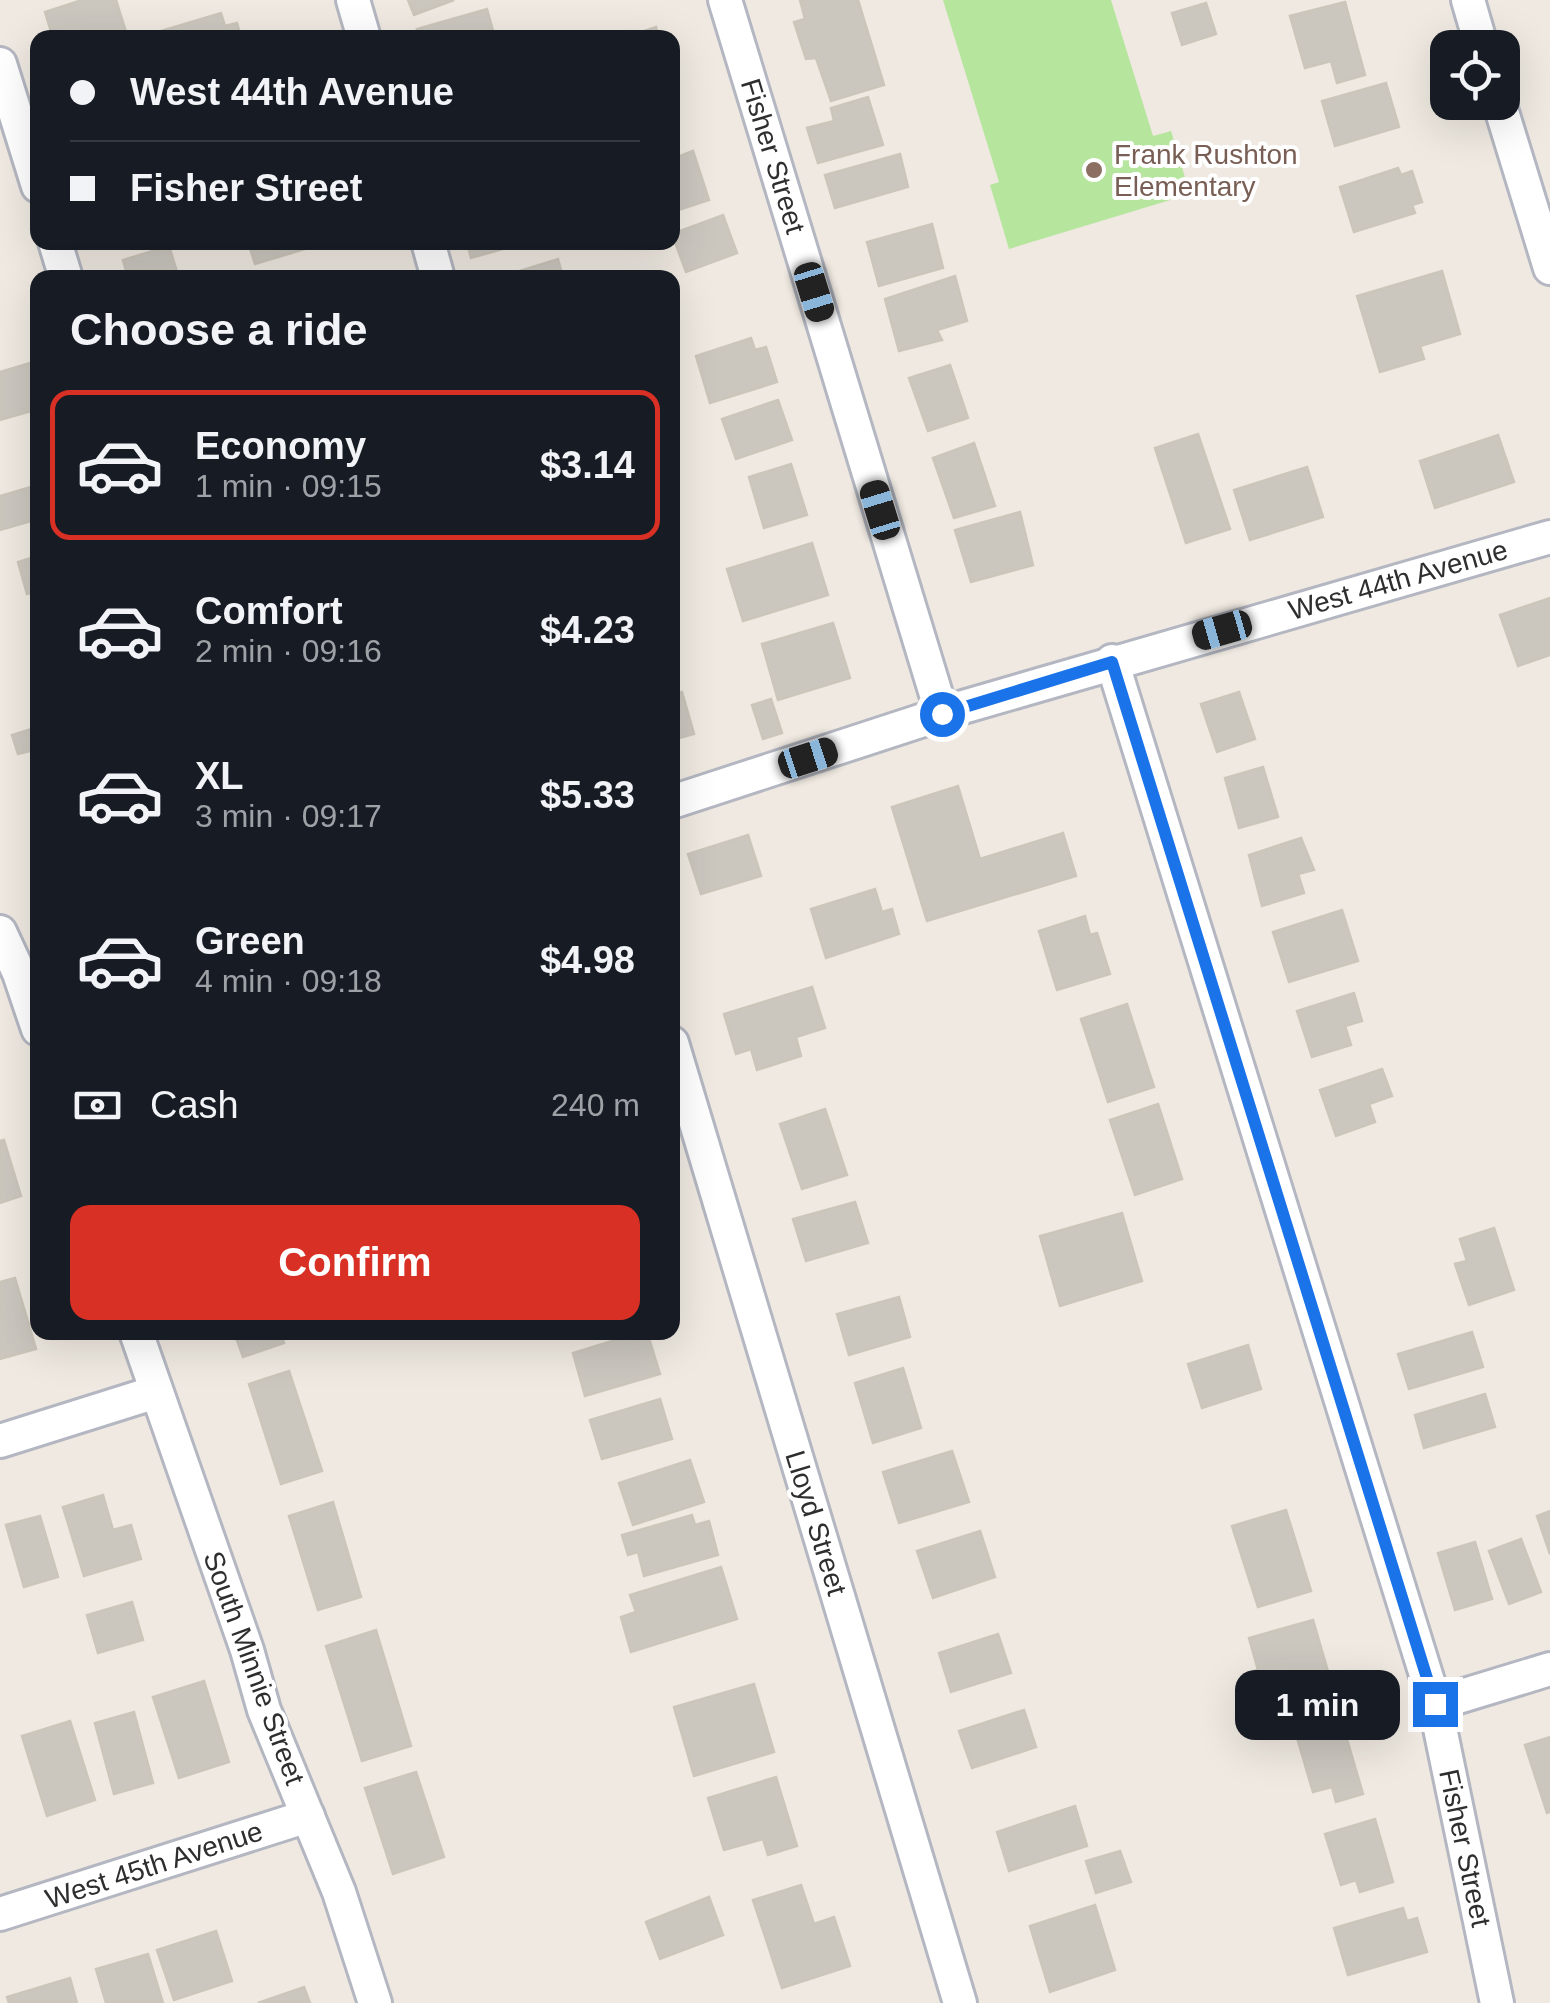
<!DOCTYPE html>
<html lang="en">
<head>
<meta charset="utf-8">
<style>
  body { margin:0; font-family:Helvetica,sans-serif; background:#20242c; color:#f1f3f6; height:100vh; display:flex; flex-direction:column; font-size:38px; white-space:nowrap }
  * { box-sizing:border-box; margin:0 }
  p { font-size:32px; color:#9ea1a6 }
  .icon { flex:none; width:55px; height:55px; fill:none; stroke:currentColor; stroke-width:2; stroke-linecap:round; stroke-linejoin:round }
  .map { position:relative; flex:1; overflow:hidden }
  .sheet { position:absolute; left:30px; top:270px; width:650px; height:1070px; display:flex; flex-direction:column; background:#171b24; border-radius:20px; box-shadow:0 10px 40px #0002 }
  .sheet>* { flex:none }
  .hud { position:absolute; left:30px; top:30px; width:650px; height:220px; border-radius:20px; box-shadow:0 10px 40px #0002; display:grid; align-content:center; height:220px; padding:0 40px; background:#171b24 }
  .buttons { position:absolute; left:1430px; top:30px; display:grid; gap:20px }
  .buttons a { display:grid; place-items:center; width:90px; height:90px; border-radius:20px; background:#171b24; box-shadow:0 10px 40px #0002; font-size:50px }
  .end { position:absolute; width:45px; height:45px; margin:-22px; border:12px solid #1a73e8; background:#fff; box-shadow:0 0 0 5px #fff }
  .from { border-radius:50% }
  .bubble { position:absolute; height:70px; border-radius:20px; background:#171b24; box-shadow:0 10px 40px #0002; font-size:32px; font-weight:700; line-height:70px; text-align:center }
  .car { position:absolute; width:30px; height:60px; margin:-30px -15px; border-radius:12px; box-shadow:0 0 8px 2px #0007; background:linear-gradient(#222 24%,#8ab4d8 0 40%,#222 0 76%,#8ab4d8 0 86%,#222 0) }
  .hud b { display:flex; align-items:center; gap:35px; height:95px; font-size:38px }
  .hud b+b { border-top:2px solid #363941 }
  .hud i { width:25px; height:25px; background:#f1f3f6 }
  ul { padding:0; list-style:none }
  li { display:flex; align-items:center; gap:30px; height:150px; margin:0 20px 15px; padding:0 20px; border:5px solid transparent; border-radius:20px }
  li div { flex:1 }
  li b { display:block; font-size:38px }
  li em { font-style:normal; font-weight:700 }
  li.on { border-color:#d93025 }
  li>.icon { width:90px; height:90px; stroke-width:1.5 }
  h2 { padding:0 40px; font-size:45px; line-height:120px }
  .pay { display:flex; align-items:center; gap:25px; height:110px; padding:0 40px; font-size:38px }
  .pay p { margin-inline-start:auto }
  .primary-button { display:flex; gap:20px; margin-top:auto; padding:20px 40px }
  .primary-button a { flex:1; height:115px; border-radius:20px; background:#d93025; color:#fff; font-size:40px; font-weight:700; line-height:115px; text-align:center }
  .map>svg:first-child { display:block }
  .green { fill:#b6e59e }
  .building { fill:#cbc7bf; stroke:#cbc5ba; stroke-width:2.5 }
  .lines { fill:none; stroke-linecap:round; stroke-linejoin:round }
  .minor-casing { stroke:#b4b7c1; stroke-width:38 }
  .minor { stroke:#fff; stroke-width:32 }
  .route { stroke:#1a73e8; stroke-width:12 }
  .education-dot { fill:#8d6e63; stroke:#fff; stroke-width:4 }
  .labels { text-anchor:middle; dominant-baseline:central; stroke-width:8; stroke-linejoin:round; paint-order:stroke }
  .education-label { font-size:28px; fill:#785e54; stroke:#fff; text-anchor:start }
  .street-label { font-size:28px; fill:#2e2e2e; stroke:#fff }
</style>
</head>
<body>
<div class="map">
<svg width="1550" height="2003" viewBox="0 0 1550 2003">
  <rect width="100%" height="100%" fill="#efe9e1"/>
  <!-- green -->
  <polygon class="green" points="943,0 1111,0 1153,136 1171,131 1190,194 1009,249 990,185 999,182"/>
  <!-- building -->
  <g class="building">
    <polygon points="82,0 116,0 128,38 53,38 45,12"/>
    <polygon points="408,0 454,0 414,15"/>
    <polygon points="800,0 858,0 884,85 831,101 816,58 806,59 794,22 805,19"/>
    <polygon points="1345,2 1365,75 1337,83 1331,61 1305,68 1290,16"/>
    <polygon points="1206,3 1216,34 1182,45 1172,13"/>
    <polygon points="487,9 495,38 420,38 417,29"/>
    <polygon points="221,13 225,26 237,23 241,38 152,38 151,34"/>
    <polygon points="656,27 659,38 623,38"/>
    <polygon points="1386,83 1399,127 1335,146 1322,101"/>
    <polygon points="868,97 883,145 818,163 807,128 834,121 831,108"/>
    <polygon points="693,151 709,200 672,212 672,159"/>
    <polygon points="900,154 908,187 835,208 825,175"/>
    <polygon points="1398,168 1401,175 1412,171 1422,202 1412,205 1415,213 1354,232 1340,187"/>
    <polygon points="723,215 737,253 686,272 672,234"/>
    <polygon points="932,224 943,268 879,286 867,242"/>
    <polygon points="248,242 303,242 305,249 255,264"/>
    <polygon points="467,242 527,242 471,258"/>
    <polygon points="169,246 179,278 128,278 123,260"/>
    <polygon points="558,259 563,278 497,278"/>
    <polygon points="1442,271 1460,334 1420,346 1424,359 1380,372 1357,296"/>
    <polygon points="955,276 967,321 937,330 942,340 899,351 885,299"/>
    <polygon points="751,338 755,350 766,347 777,382 710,403 696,356"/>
    <polygon points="30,363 38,386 38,409 0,420 0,372"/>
    <polygon points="950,365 968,418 928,431 909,378"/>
    <polygon points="778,400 792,440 736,459 722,419"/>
    <polygon points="1198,434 1230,529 1186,543 1155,448"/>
    <polygon points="1498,435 1514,482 1435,508 1420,461"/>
    <polygon points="974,443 995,506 954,518 933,458"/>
    <polygon points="791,464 807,515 764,528 749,477"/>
    <polygon points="1307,467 1323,517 1250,540 1234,490"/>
    <polygon points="38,485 38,519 0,530 0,496"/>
    <polygon points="1020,512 1033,565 971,582 955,530"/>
    <polygon points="812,543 828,595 743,621 727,569"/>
    <polygon points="38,556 38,591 27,594 18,562"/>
    <polygon points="1550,598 1550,655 1518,666 1500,615"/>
    <polygon points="833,623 850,678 778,700 762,644"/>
    <polygon points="682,692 694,734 672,740 672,694"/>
    <polygon points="1239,692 1255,739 1217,752 1201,704"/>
    <polygon points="771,699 782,733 763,739 752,705"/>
    <polygon points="38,727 38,749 18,754 12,735"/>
    <polygon points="1263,767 1278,817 1239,828 1225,778"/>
    <polygon points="958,786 980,859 1063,833 1076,876 927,921 892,807"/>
    <polygon points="748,835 761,876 701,894 688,854"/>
    <polygon points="1301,838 1314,870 1298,874 1304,893 1262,906 1249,855"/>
    <polygon points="875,889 882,912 892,909 899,934 826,958 811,909"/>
    <polygon points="1342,910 1358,961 1289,982 1273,932"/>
    <polygon points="1085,916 1090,935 1097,933 1110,974 1057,990 1039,931"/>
    <polygon points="812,987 825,1028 796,1037 801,1056 757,1070 751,1049 736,1054 724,1014"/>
    <polygon points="1354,993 1362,1021 1345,1026 1351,1045 1312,1057 1297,1011"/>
    <polygon points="1127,1004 1154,1087 1108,1102 1081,1019"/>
    <polygon points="1382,1069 1392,1096 1369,1104 1375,1122 1336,1136 1320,1090"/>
    <polygon points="1158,1104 1182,1179 1135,1195 1110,1120"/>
    <polygon points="825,1109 847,1175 802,1189 780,1124"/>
    <polygon points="4,1140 21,1196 0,1203 0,1141"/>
    <polygon points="855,1202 868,1243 806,1261 793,1219"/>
    <polygon points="1122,1213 1142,1281 1060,1306 1040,1236"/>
    <polygon points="1494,1228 1514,1290 1469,1305 1455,1264 1467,1261 1460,1239"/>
    <polygon points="15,1278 36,1349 0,1359 0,1282"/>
    <polygon points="899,1297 910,1337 849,1355 837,1314"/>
    <polygon points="234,1332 281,1332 284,1343 243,1357"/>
    <polygon points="641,1332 647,1332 660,1374 585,1396 573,1353"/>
    <polygon points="1472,1332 1483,1367 1409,1389 1398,1354"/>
    <polygon points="1248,1345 1261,1389 1202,1408 1188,1364"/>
    <polygon points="903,1368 921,1428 873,1443 855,1383"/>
    <polygon points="289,1371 322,1471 281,1484 249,1384"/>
    <polygon points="1485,1394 1495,1427 1424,1448 1415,1415"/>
    <polygon points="660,1399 672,1439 602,1459 590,1420"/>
    <polygon points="952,1451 969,1502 899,1523 883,1472"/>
    <polygon points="690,1460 704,1502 633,1525 619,1483"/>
    <polygon points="103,1495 113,1530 131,1525 141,1559 84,1576 63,1507"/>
    <polygon points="333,1502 361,1597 318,1610 289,1516"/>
    <polygon points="1286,1510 1311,1591 1258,1607 1232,1526"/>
    <polygon points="1550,1511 1550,1554 1537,1516"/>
    <polygon points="692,1515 695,1525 709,1521 718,1555 644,1576 638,1552 628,1555 622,1535"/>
    <polygon points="40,1516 58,1577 24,1587 6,1525"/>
    <polygon points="980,1531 995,1577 933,1598 917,1551"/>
    <polygon points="1521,1539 1541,1592 1509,1604 1489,1551"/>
    <polygon points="1475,1542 1492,1599 1455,1610 1438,1553"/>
    <polygon points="721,1567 737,1619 631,1652 621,1617 636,1612 630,1595"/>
    <polygon points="132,1602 143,1640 98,1653 87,1615"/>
    <polygon points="1313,1620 1338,1706 1263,1727 1248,1673 1258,1670 1249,1638"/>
    <polygon points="376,1630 411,1746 362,1761 326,1646"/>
    <polygon points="998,1634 1011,1673 951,1692 939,1653"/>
    <polygon points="204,1681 229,1762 179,1778 153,1697"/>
    <polygon points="754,1684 774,1752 694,1776 674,1707"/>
    <polygon points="1024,1710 1036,1747 972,1768 959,1731"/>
    <polygon points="134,1712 153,1783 114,1794 95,1723"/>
    <polygon points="70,1721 95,1800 47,1816 22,1736"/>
    <polygon points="1344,1729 1363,1794 1336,1802 1332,1787 1313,1792 1298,1741"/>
    <polygon points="1550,1737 1550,1812 1547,1813 1525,1745"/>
    <polygon points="416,1772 444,1857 393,1874 365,1788"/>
    <polygon points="776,1777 797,1846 768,1855 763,1839 724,1850 708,1798"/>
    <polygon points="1075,1806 1087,1846 1009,1871 997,1832"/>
    <polygon points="1375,1819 1393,1882 1360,1892 1356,1880 1341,1885 1325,1834"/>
    <polygon points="1120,1851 1131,1882 1096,1893 1086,1861"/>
    <polygon points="801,1885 814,1924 834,1917 850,1966 782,1988 753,1900"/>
    <polygon points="709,1897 723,1935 660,1959 646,1922"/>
    <polygon points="1095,1905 1115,1970 1050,1992 1030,1926"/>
    <polygon points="1403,1908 1407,1921 1417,1918 1427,1952 1348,1975 1334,1928"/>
    <polygon points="216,1931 232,1981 174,2000 157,1950"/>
    <polygon points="148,1954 163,2003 106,2003 96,1969"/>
    <polygon points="70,1978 77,2003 9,2003 7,1997"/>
    <polygon points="304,1987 310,2003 258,2003"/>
  </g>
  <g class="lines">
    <!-- minor casing -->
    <g class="minor-casing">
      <g id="minor">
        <polyline points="353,0 364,38"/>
        <polyline points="725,0 942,714"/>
        <polyline points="1468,0 1482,48"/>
        <polyline points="0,64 38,186"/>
        <polyline points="1499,102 1550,268"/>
        <polyline points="55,242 66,278"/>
        <polyline points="428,242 438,278"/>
        <polyline points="1112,661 1435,1704 1497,2003"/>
        <polyline points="672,802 963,707 1550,537"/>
        <polyline points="0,932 19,973 38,1029"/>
        <polyline points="672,1043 960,2003"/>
        <polyline points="136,1332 247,1650 264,1710 339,1892 375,2003"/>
        <polyline points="0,1441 156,1392"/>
        <polyline points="1435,1704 1550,1669"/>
        <polyline points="0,1914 308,1816"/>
      </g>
    </g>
    <!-- minor -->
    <use href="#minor" class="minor"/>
  </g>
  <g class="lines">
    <!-- route -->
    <polyline class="route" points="942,714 1112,662 1435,1704"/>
  </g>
  <!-- markers -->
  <circle class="education-dot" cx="1094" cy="170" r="10"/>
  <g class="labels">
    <!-- education labels -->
    <g class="education-label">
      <text x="1114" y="154">Frank Rushton<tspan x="1114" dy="32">Elementary</tspan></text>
    </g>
    <!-- street labels -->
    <g class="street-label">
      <text transform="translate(773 156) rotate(73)">Fisher Street</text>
      <text transform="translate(1398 580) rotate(-16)">West 44th Avenue</text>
      <text transform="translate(816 1523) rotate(73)">Lloyd Street</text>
      <text transform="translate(254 1668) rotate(70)">South Minnie Street</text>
      <text transform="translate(1465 1848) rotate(78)">Fisher Street</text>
      <text transform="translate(154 1865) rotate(-18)">West 45th Avenue</text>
    </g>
  </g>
</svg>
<div class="buttons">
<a><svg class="icon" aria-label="locate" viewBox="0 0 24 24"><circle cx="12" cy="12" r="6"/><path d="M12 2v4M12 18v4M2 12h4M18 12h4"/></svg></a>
</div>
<i class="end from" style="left:942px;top:714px"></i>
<i class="end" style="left:1435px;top:1704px"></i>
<div class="bubble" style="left:1235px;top:1670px;width:165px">1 min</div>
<i class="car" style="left:814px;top:292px;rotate:163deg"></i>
<i class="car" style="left:880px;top:510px;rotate:343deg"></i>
<i class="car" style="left:1222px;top:630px;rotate:254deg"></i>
<i class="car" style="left:808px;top:758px;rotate:72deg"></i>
<div class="hud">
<b><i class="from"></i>West 44th Avenue</b>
<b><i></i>Fisher Street</b>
</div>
<section class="sheet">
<h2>Choose a ride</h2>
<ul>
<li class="on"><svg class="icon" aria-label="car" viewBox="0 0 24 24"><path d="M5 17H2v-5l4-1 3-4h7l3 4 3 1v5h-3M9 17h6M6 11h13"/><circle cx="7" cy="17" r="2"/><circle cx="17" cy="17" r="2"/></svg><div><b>Economy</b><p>1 min · 09:15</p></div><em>$3.14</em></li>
<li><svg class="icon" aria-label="car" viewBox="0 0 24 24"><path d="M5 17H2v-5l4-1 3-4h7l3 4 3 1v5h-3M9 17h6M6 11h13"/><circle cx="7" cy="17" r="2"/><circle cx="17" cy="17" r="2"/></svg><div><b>Comfort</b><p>2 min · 09:16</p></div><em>$4.23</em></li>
<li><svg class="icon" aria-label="car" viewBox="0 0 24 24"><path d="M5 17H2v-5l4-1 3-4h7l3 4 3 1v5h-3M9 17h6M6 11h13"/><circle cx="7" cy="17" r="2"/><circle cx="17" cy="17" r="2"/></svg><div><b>XL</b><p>3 min · 09:17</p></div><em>$5.33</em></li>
<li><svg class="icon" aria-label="car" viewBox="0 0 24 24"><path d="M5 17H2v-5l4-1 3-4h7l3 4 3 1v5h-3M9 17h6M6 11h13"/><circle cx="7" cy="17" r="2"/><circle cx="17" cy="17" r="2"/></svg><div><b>Green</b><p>4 min · 09:18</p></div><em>$4.98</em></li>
</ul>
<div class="pay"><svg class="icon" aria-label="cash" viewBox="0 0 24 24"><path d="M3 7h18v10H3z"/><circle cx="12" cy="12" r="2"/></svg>Cash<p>240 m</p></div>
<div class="primary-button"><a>Confirm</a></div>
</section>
</div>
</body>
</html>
